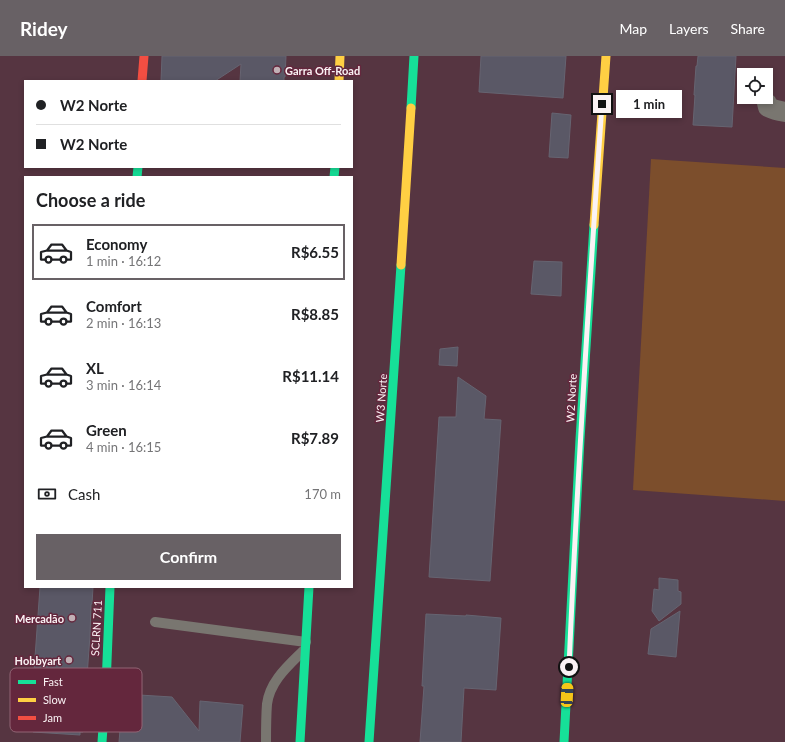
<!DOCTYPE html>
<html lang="en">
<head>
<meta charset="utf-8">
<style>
  body { margin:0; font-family:Lato,sans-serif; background:#f6f6f6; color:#202124; height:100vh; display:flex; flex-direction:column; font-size:15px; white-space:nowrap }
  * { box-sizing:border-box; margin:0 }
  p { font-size:13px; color:#757577 }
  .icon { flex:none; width:22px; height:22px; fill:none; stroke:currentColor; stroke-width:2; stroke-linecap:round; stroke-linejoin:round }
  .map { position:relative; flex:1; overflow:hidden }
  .details { position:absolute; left:24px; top:120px; width:329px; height:412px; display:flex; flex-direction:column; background:#fff; border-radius:0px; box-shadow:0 2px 6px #0003 }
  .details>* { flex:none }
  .banner { position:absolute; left:24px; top:24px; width:329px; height:88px; border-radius:0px; box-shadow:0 2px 6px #0003; display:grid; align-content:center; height:88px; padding:0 12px; background:#fff }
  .controls { position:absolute; left:737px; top:12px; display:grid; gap:8px }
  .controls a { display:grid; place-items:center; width:36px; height:36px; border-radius:0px; background:#fff; box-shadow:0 2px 6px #0003; font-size:20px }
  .end { position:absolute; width:18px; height:18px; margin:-9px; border:5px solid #faf2f4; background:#111; box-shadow:0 0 0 2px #111 }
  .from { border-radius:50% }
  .bubble { position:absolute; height:28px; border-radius:0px; background:#fff; box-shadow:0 2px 6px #0003; font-size:13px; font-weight:700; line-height:28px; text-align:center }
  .car { position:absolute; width:12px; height:24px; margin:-12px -6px; border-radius:5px; box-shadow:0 0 3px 1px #0007; background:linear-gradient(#f5c518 24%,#345 0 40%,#f5c518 0 76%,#345 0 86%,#f5c518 0) }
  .banner b { display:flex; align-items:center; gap:14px; height:38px; font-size:15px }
  .banner b+b { border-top:1px solid #e0e0e0 }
  .banner i { width:10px; height:10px; background:#202124 }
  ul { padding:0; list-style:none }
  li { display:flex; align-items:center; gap:12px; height:56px; margin:0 8px 6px; padding:0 4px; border:2px solid transparent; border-radius:0px }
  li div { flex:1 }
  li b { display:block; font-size:15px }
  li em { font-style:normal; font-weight:700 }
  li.current { border-color:#686165 }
  li>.icon { width:36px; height:36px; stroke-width:1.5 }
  h2 { padding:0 12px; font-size:18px; line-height:48px }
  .pay { display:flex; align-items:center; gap:10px; height:44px; padding:0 12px; font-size:15px }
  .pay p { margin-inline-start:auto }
  .action { display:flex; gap:8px; margin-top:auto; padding:8px 12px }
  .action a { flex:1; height:46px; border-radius:0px; background:#686165; color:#fff; font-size:16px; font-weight:700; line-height:46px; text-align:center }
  header { display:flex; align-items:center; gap:24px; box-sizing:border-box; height:56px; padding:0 20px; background:#686165; color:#fff }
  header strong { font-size:19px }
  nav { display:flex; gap:22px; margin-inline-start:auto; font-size:14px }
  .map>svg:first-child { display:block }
  .green { fill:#7c4e2c }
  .building { fill:#5a5866; stroke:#666471 }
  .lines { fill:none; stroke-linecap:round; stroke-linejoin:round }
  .lane { stroke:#797670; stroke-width:10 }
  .street { stroke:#797670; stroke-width:20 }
  .fast { stroke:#16e098; stroke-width:9 }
  .slow { stroke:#ffcf43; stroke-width:9 }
  .jam { stroke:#f24e42; stroke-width:9 }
  .route { stroke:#faf2f4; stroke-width:5 }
  .poi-dot { fill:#c1b0b5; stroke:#64273d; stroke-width:1.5 }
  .labels { text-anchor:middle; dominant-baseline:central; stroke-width:3; stroke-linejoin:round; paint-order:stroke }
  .poi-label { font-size:11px; font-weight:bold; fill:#faf2f4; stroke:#64273d; text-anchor:end }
  .street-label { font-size:11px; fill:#faf2f4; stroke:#64273d }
  .key { fill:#64273d; stroke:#916474; stroke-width:1 }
  .key-label { font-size:11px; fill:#faf2f4 }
</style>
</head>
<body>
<header>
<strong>Ridey</strong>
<nav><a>Map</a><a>Layers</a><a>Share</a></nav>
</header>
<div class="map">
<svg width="785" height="686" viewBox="0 0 785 686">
  <rect width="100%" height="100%" fill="#563541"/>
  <!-- green -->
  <polygon class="green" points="651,103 785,112 785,445 633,434"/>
  <!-- building -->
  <g class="building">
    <polygon points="162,0 286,0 285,21 284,21 284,25 240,25 241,8 215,25 161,25"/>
    <polygon points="481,0 566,0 563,42 479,36"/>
    <polygon points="698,0 736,0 732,71 693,69 695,39 694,39 696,10 697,10"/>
    <polygon points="552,57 571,59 568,102 549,101"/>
    <polygon points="534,205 562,206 561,240 531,238"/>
    <polygon points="458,291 457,310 439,309 440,293"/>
    <polygon points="458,321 486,340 484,363 501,364 490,525 429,521 439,361 456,361"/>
    <polygon points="659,522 678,524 678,535 681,536 681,548 659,565 652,555 654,533 659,534"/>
    <polygon points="40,531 93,531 92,548 91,548 90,579 83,676 80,676 80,679 33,676 33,672 30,672"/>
    <polygon points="680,555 676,601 648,598 651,573"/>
    <polygon points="426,558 466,560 466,559 501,562 496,634 464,632 461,686 420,686 424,630 422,630"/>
    <polygon points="123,638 172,641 199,675 200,645 243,649 240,686 119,686"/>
  </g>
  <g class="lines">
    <!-- lane -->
    <g class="lane">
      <polyline points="155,566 306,586"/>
      <path d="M266,686C266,674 266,661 267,648C270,625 288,610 303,595"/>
    </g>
    <!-- street -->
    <path class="street" d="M767,47L768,51C774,54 779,55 785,56"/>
    <!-- fast -->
    <g class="fast">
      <polyline points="411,52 414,0"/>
      <polyline points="137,121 138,111"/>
      <polyline points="334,121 335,111"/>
      <polyline points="102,686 106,630 110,531"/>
      <polyline points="300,686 309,531"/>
      <polyline points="369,686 401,209"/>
      <polyline points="564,686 580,383 594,169"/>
    </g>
    <!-- slow -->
    <g class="slow">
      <polyline points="339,25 340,0"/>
      <polyline points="594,169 606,0"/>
      <polyline points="401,209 411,52"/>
    </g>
    <!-- jam -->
    <polyline class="jam" points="142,25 144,0"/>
  </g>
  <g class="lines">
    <!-- route -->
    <path class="route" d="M569,611C577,423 589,235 602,48"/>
  </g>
  <!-- markers -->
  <g class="poi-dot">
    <circle cx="277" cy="14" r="4"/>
    <circle cx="72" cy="562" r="4"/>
    <circle cx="69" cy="604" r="4"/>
  </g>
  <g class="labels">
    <!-- poi labels -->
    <g class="poi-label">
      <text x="285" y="14" text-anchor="start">Garra Off-Road</text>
      <text x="64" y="562">Mercadão</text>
      <text x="61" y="604">Hobbyart</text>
    </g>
    <!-- street labels -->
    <g class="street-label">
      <text transform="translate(381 342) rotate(-86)">W3 Norte</text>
      <text transform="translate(571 342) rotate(-87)">W2 Norte</text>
      <text transform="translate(96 572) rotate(-87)">SCLRN 711</text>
    </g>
  </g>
  <!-- legend -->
  <rect x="10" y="612" width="132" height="64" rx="6" class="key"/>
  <rect x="18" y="624" width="18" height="4" fill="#16e098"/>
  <rect x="18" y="642" width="18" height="4" fill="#ffcf43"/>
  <rect x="18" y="660" width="18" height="4" fill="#f24e42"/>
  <g class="key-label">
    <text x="43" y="630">Fast</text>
    <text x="43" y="648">Slow</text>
    <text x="43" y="666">Jam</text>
  </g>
</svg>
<div class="controls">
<a><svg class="icon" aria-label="locate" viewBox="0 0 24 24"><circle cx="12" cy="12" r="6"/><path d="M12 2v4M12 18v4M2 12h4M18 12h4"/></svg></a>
</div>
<i class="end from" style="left:569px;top:611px"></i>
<i class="end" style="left:602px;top:48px"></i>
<div class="bubble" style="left:616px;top:34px;width:66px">1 min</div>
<i class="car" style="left:567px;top:639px;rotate:3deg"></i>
<div class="banner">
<b><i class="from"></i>W2 Norte</b>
<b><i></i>W2 Norte</b>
</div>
<section class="details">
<h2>Choose a ride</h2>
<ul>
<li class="current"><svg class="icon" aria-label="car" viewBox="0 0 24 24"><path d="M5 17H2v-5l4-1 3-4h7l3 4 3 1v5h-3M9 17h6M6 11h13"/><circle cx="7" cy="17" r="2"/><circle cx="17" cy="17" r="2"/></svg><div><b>Economy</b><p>1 min · 16:12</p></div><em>R$6.55</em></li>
<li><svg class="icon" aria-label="car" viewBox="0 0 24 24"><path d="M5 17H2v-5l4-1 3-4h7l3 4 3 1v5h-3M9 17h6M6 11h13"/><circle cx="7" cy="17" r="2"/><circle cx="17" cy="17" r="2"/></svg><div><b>Comfort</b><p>2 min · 16:13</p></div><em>R$8.85</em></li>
<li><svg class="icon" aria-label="car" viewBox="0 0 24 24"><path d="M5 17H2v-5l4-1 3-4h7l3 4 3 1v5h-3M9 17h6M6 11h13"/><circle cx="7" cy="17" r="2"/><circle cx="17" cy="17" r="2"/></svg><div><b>XL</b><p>3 min · 16:14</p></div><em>R$11.14</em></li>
<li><svg class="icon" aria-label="car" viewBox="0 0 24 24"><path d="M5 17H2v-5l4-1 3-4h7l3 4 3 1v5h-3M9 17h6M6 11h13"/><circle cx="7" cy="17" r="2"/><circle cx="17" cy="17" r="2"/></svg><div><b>Green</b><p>4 min · 16:15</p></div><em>R$7.89</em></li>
</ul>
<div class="pay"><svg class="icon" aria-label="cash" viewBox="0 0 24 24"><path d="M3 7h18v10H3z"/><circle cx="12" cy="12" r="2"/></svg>Cash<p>170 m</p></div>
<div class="action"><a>Confirm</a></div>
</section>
</div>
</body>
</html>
